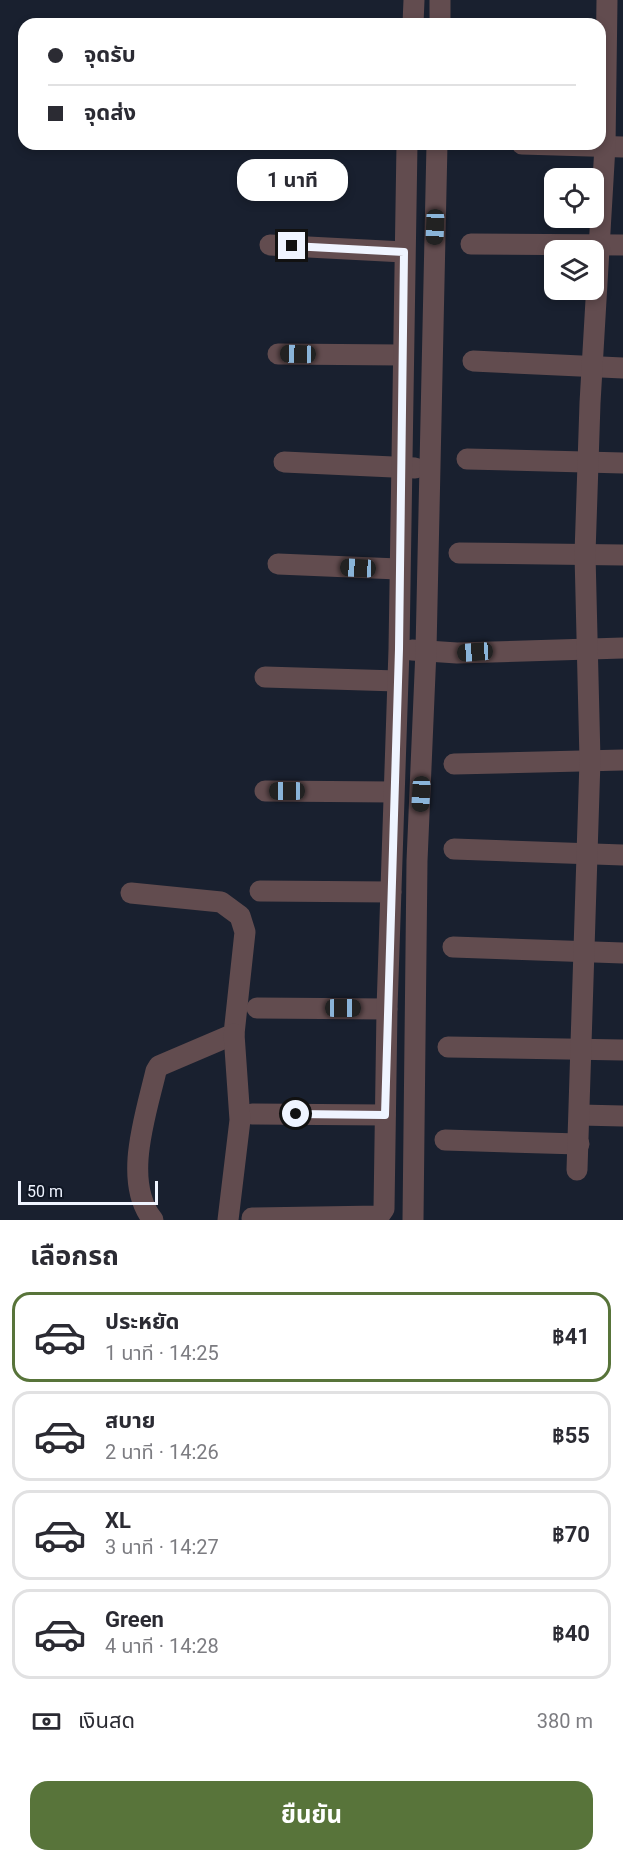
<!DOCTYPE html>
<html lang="th">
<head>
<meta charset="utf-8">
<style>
  body { margin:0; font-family:Roboto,"Noto Sans Thai",sans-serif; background:#f2f2f3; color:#2b2b33; height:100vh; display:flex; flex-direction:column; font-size:22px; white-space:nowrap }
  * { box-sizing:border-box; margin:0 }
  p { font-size:20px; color:#7c7c81 }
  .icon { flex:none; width:33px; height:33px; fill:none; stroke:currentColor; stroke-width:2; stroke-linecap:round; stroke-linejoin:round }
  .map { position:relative; height:1220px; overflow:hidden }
  .panel { display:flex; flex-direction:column; background:#fff; flex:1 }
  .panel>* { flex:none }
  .banner { position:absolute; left:18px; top:18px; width:588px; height:132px; border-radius:18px; box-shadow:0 3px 9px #0003; display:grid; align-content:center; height:132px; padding:0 30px; background:#fff }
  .fabs { position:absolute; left:544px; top:168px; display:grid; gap:12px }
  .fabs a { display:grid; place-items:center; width:60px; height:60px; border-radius:12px; background:#fff; box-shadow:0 3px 9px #0003; font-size:30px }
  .scale { position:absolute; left:18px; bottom:15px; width:140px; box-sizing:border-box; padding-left:6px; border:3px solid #eff4ff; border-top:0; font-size:16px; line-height:21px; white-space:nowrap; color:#eff4ff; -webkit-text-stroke:4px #101725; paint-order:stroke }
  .end { position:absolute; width:27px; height:27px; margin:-14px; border:8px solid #eff4ff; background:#111; box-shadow:0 0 0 3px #111 }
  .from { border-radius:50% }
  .bubble { position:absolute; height:42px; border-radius:18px; background:#fff; box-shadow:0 3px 9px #0003; font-size:20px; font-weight:700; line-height:42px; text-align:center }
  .car { position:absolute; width:18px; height:36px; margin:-18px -9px; border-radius:8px; box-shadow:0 0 4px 2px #0007; background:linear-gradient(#222 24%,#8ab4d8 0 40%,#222 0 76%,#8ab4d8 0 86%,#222 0) }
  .banner b { display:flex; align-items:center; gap:21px; height:57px; font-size:22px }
  .banner b+b { border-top:2px solid #e1e1e2 }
  .banner i { width:15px; height:15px; background:#2b2b33 }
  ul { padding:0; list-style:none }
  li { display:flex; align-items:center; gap:18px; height:90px; margin:0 12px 9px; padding:0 18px; border:3px solid #e1e1e2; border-radius:18px }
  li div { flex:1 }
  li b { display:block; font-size:22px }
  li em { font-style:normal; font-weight:700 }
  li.on { border-color:#58743a }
  li>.icon { width:54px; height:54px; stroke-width:1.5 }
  h2 { padding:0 30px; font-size:27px; line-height:72px }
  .pay { display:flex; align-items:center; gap:15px; height:66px; padding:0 30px; font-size:22px }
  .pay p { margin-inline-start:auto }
  .action { display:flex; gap:12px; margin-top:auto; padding:12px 30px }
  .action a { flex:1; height:69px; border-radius:18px; background:#58743a; color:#fff; font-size:24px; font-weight:700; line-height:69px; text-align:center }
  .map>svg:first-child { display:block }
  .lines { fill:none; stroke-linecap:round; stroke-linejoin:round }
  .minor { stroke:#624c4f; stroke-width:21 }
  .route { stroke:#eff4ff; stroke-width:8 }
</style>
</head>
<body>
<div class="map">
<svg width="623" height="1220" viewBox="0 0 623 1220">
  <rect width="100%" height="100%" fill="#19202f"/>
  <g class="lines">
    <!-- minor -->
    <g class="minor">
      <polyline points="413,24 414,0"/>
      <polyline points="440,24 440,0"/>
      <polyline points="522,144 623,147"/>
      <polyline points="471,244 623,245"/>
      <polyline points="270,245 404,252"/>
      <polyline points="278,354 402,355"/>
      <polyline points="473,361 623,368"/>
      <polyline points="467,459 623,463"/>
      <polyline points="284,462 415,468"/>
      <polyline points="459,553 623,555"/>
      <polyline points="278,564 398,569"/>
      <polyline points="412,650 457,653 623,648"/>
      <polyline points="265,677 397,681"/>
      <polyline points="454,764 623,760"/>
      <polyline points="265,791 393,792"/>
      <polyline points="454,849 623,855"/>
      <polyline points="260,891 391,892"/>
      <path d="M131,893L221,902L240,916L245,932L234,1034L159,1066L156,1071C146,1114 122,1182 153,1220"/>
      <polyline points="453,947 623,953"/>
      <polyline points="257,1008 387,1009"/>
      <polyline points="448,1047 623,1050"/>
      <polyline points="252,1114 385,1115"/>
      <polyline points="580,1115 623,1116"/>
      <polyline points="445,1140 579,1144"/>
      <polyline points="577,1170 590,760 585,554 590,403 605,146 607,0"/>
      <polyline points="252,1218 379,1216 384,1209 387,1009 399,649 407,144"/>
      <polyline points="228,1220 240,1120 234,1034"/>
      <polyline points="413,1220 417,861 426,650 437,144"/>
    </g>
  </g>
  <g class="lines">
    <!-- route -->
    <polyline class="route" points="292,246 404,252 399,649 385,1115 296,1114"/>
  </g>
</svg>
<div class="fabs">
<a><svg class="icon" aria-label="locate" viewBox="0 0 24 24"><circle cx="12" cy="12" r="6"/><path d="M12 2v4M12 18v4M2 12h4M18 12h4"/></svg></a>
<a><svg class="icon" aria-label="layers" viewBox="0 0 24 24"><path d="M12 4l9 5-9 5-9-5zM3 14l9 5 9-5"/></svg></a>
</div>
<div class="scale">50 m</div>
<i class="end from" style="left:296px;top:1114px"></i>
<i class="end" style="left:292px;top:246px"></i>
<div class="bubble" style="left:237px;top:159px;width:111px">1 นาที</div>
<i class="car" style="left:435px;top:227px;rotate:182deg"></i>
<i class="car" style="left:298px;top:354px;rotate:271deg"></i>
<i class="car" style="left:358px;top:568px;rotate:273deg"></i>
<i class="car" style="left:475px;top:652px;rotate:266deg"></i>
<i class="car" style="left:287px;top:791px;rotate:270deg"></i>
<i class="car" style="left:421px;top:794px;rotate:183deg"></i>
<i class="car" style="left:343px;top:1008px;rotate:90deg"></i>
<div class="banner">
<b><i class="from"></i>จุดรับ</b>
<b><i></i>จุดส่ง</b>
</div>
</div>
<section class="panel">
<h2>เลือกรถ</h2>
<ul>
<li class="on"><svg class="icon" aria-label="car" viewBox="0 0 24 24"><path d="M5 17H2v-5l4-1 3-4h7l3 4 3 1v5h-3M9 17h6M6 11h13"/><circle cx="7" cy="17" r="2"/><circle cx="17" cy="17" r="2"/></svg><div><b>ประหยัด</b><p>1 นาที · 14:25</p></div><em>฿41</em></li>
<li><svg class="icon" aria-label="car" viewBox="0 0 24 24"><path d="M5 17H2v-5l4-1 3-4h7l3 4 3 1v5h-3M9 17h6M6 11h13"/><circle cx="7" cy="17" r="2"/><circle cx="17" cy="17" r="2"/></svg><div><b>สบาย</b><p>2 นาที · 14:26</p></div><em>฿55</em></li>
<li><svg class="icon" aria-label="car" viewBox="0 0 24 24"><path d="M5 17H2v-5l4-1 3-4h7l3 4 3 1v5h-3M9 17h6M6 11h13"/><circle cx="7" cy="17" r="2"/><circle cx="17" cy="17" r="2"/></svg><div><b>XL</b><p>3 นาที · 14:27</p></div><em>฿70</em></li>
<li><svg class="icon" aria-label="car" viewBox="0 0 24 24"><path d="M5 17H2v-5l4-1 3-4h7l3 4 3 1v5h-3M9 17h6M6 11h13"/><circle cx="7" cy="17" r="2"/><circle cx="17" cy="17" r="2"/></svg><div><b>Green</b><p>4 นาที · 14:28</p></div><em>฿40</em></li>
</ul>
<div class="pay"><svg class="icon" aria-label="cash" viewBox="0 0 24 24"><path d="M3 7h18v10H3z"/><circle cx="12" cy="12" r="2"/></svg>เงินสด<p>380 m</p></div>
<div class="action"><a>ยืนยัน</a></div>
</section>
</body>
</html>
